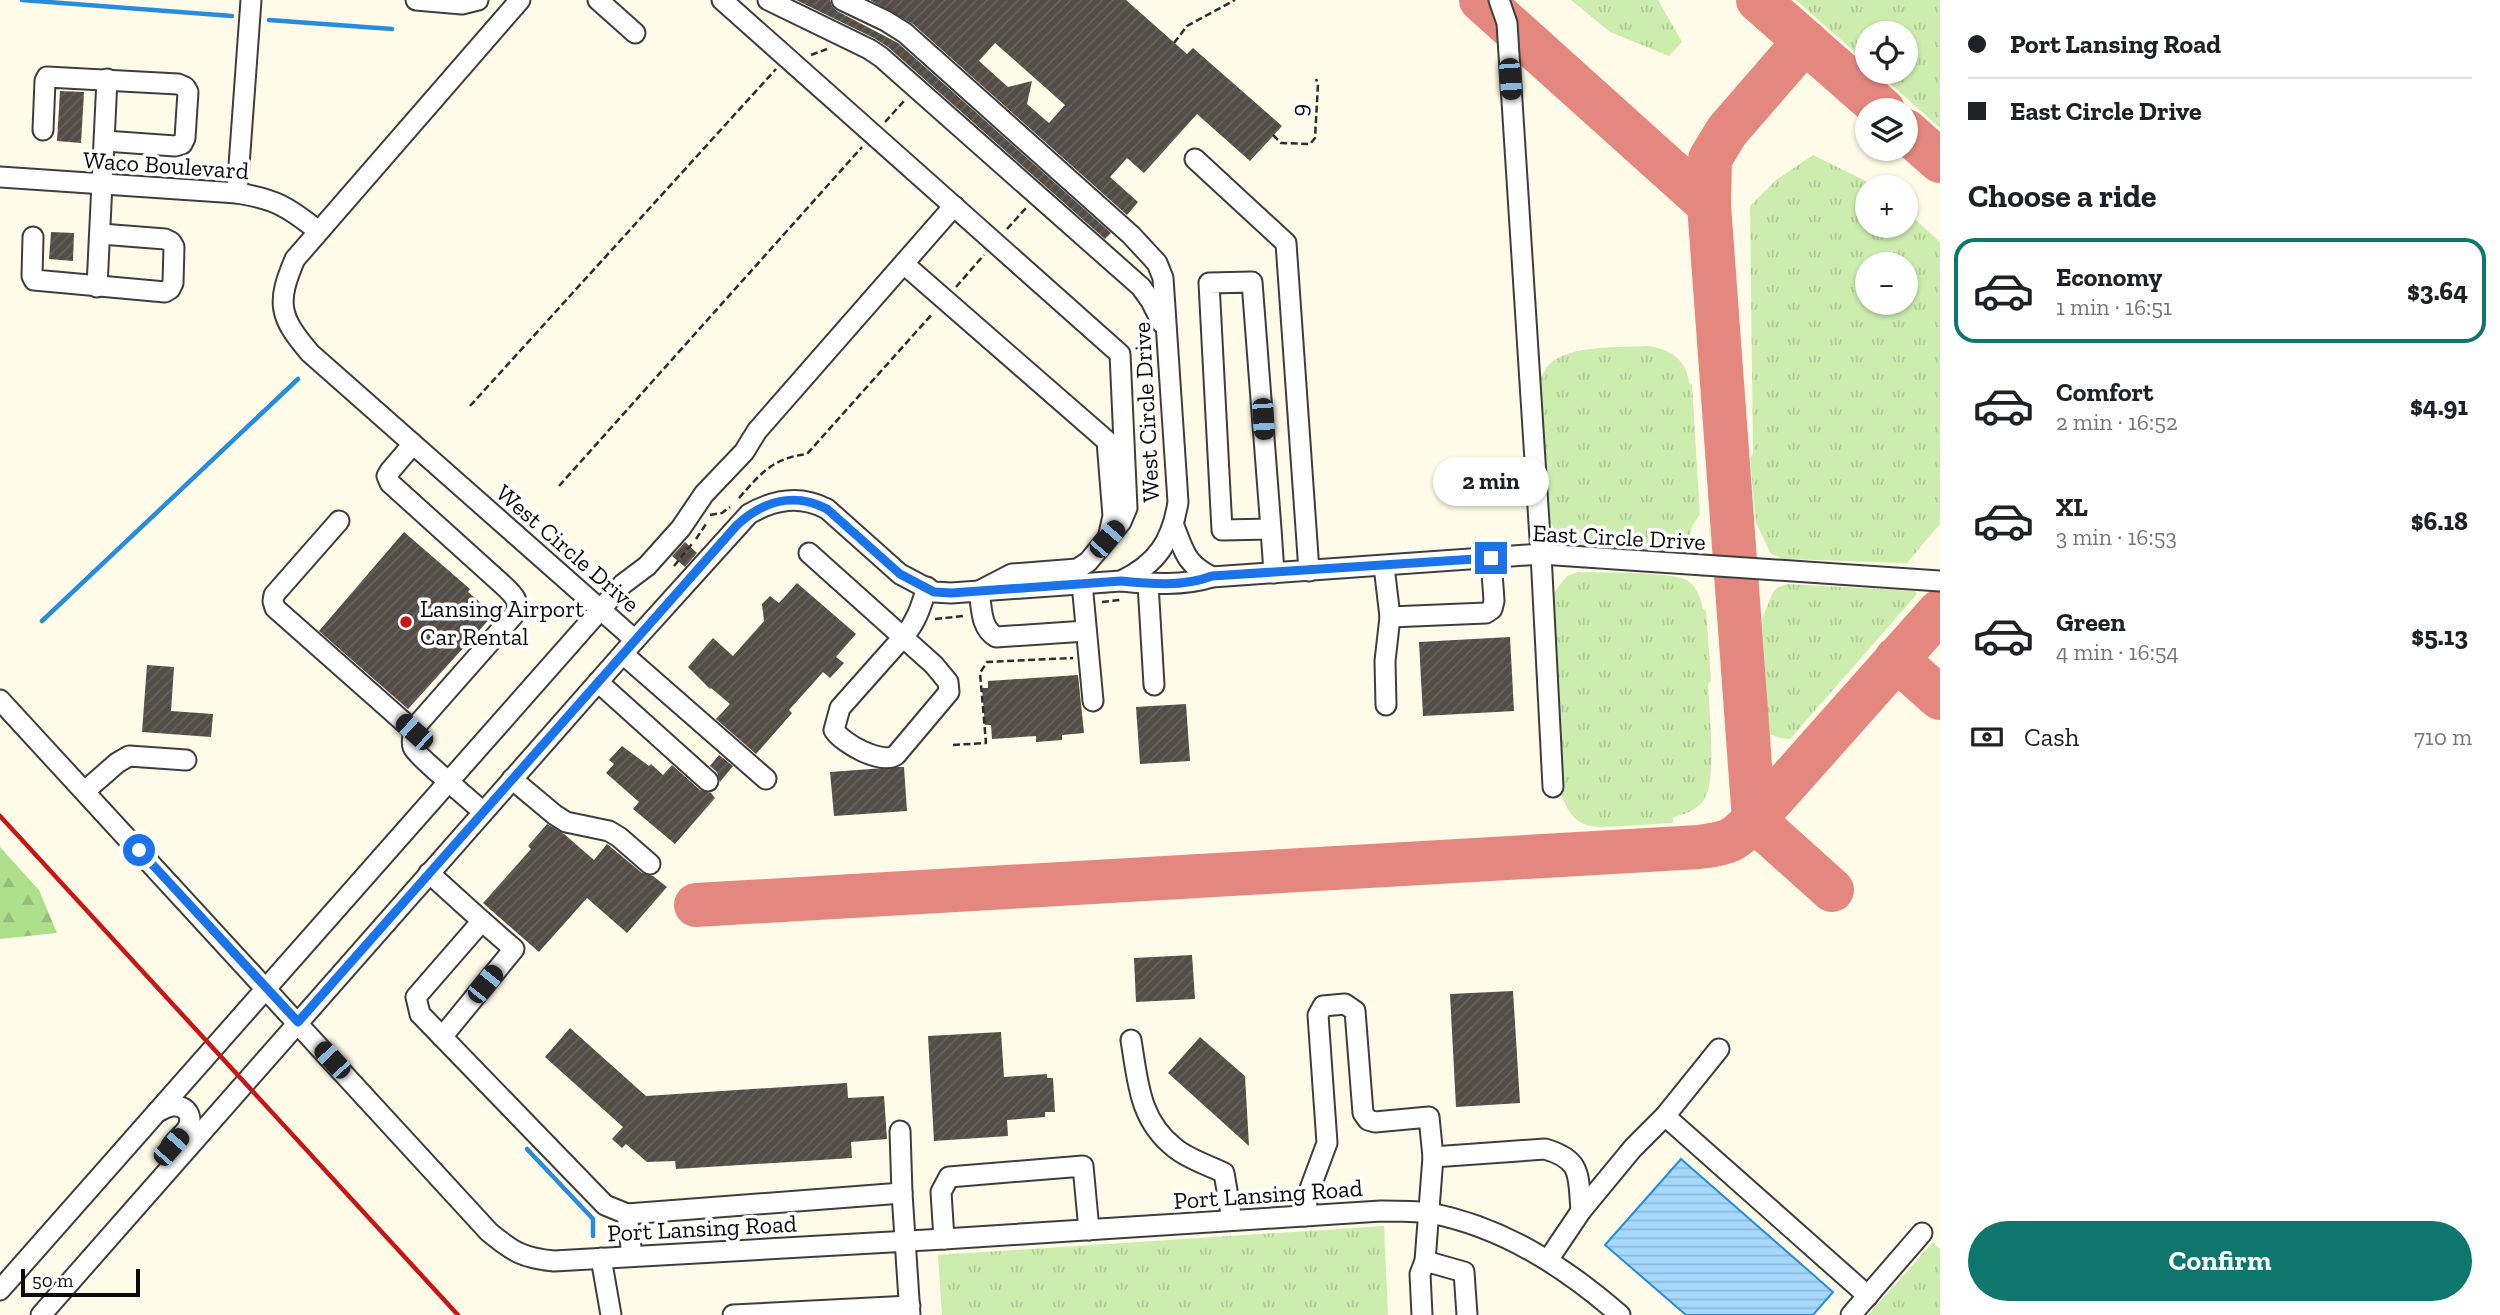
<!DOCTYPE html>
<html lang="en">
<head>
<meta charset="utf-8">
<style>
  body { margin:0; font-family:"Zilla Slab",serif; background:#f2f2f2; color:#202124; height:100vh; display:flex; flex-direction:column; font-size:26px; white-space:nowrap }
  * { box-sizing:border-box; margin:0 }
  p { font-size:23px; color:#757577 }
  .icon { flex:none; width:38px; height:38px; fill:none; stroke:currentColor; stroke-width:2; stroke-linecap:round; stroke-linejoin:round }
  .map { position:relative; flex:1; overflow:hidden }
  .drawer { display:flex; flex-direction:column; background:#fff; width:560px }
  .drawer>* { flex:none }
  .hud { display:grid; align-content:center; height:154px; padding:0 28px; background:#fff }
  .buttons { position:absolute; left:1855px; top:21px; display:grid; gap:14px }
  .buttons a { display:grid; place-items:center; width:63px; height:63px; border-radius:50%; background:#fff; box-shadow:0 2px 5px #0004; font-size:35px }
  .scale { position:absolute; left:21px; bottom:18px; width:119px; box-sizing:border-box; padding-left:7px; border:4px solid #0b0b0b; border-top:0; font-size:19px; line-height:24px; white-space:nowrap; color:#0b0b0b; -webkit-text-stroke:5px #fff; paint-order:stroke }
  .end { position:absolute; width:32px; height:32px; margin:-16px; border:9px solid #1a73e8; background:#fff; box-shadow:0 0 0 4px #fff }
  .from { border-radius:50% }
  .bubble { position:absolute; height:49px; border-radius:24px; background:#fff; box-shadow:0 2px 5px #0004; font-size:23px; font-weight:700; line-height:49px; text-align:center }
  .car { position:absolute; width:21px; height:42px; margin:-21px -10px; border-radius:9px; box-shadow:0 0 5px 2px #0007; background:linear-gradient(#222 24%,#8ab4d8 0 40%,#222 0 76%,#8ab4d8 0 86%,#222 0) }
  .hud b { display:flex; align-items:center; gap:24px; height:66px; font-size:26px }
  .hud b+b { border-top:2px solid #e0e0e0 }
  .hud i { width:18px; height:18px; background:#202124 }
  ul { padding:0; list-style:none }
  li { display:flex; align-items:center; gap:21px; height:105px; margin:0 14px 10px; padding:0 14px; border:4px solid transparent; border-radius:21px }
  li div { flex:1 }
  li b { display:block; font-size:26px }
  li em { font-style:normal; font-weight:700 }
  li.on { border-color:#0f766e }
  li>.icon { width:63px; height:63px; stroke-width:1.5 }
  h2 { padding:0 28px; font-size:32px; line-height:84px }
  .pay { display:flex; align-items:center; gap:18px; height:77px; padding:0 28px; font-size:26px }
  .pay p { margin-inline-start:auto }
  .action { display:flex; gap:14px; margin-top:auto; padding:14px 28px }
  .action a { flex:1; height:80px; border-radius:42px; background:#0f766e; color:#fff; font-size:28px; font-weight:700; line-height:80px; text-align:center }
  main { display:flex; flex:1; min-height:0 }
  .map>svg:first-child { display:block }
  .grass { fill:url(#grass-tufts); fill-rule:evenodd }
  .forest { fill:url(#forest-firs) }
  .water { fill:url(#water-rules); stroke:#268cdc; stroke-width:2 }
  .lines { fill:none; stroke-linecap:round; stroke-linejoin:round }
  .stream { stroke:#268cdc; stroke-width:4.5 }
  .taxiway { stroke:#e4887f; stroke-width:44 }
  .building { fill:url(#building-hatch); fill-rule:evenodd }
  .minor-casing { stroke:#3e3e3e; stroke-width:23 }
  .path { stroke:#2d2d2d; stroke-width:2.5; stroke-dasharray:7 3.5; stroke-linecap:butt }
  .minor { stroke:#fff; stroke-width:19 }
  .rail { stroke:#c81516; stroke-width:4.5 }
  .route { stroke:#1a73e8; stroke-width:9 }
  .poi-dot { fill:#c81516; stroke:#fff; stroke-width:2.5 }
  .labels { text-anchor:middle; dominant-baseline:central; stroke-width:7; stroke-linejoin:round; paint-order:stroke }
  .street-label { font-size:24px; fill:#0b0b0b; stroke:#fff }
  .poi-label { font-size:24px; fill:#0b0b0b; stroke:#fff; text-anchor:start }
</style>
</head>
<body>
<main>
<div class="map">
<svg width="1940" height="1315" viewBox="0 0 1940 1315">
  <defs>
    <pattern id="grass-tufts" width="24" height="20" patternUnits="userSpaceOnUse" patternTransform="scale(1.75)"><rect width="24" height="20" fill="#ccedae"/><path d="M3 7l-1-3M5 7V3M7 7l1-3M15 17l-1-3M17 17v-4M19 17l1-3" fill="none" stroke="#aeca94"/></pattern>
    <pattern id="forest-firs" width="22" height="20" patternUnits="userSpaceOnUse" patternTransform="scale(1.75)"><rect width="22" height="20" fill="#aee08c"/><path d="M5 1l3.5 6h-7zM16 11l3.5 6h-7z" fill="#94bf77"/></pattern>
    <pattern id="water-rules" width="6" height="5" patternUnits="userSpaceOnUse" patternTransform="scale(1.75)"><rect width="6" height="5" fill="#a6d9fd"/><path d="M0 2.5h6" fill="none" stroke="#8eb9d8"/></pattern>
    <pattern id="building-hatch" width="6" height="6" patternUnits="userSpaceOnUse" patternTransform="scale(1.75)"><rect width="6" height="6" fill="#544c46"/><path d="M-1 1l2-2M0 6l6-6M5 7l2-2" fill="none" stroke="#68615c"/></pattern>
  </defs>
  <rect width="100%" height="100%" fill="#fffbe8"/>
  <!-- grass -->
  <g class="grass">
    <polygon points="1571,0 1658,0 1682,42 1669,56 1610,32"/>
    <polygon points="1796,0 1940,0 1940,128 1877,72 1906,72 1906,33 1867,33 1867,63"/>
    <path d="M1813,155L1878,187H1867V226H1906V211L1940,242V524L1907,563L1784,559L1771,554L1756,523L1750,458L1753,453L1750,206L1776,180ZM1906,264V303H1867V264Z"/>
    <path d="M1648,346C1670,349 1687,360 1689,383L1692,384L1700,515C1684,532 1698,544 1665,552L1575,546L1557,533L1547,517L1538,388C1540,383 1541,376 1544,372C1558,343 1620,348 1648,346Z"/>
    <path d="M1578,572C1600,573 1673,571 1688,581C1697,587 1701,599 1703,609L1706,610L1711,681L1708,684C1709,711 1717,776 1705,798C1699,809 1685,815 1673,817V823C1656,824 1640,825 1623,826C1592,828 1574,830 1562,796L1552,595L1567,576Z"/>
    <polygon points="1787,584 1915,591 1917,594 1790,739 1779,738 1769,734 1762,619 1773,592 1777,588"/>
    <polygon points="1384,1226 1388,1315 942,1315 938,1255"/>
    <polygon points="1933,1242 1940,1249 1940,1315 1868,1315"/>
  </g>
  <!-- forest -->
  <polygon class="forest" points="0,847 39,890 57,933 0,939"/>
  <!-- water -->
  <polygon class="water" points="1681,1159 1833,1292 1813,1315 1686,1315 1605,1245"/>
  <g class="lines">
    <!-- stream -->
    <g class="stream">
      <polyline points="22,0 232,16"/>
      <polyline points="269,20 392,29"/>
      <polyline points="42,621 298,379"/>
      <polyline points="527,1149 593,1219 593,1236"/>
    </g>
    <!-- taxiway -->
    <g class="taxiway">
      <polyline points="1481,0 1709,205"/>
      <polyline points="1758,0 1883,110"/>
      <polyline points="1906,131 1940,161"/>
      <polyline points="1896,659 1940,698"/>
      <polyline points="1832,890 1754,820 1940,611"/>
      <path d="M696,905L1699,847C1729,843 1733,842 1754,820L1709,205L1710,159L1727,131L1805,41"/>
    </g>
  </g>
  <!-- building -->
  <g class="building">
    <polygon points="796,0 830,0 832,6 837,11 898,43 1111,233 1105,239 888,47 874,38"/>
    <path d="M870,0H1126L1187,54L1193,48L1282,126L1250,161L1197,114L1144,173L1127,158L1110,177L1138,202L1127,215L913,24ZM995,43L1065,105L1049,123L1027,104L1032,81L1008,87L979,61Z"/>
    <polygon points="60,91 84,92 81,143 57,141"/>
    <polygon points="51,232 74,233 73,261 49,259"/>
    <polygon points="404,532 470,589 468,592 494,614 408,709 319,631"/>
    <polygon points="685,542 697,553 685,567 672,556"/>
    <polygon points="797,583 856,634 836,657 844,663 830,678 823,672 789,710 792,713 756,754 716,719 730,704 711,688 710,689 688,667 713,638 733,656 764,621 762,604 770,596 779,603"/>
    <polygon points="1510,637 1514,711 1423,716 1419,642"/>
    <polygon points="147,665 174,667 171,711 213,714 211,737 142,732"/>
    <polygon points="1078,675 1084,733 1062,735 1062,740 1036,742 1036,736 992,739 991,725 985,725 982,688 988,688 988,681"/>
    <polygon points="1186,704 1190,761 1140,764 1136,707"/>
    <polygon points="622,746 649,766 651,764 663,775 672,765 700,790 711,793 715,798 675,844 633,809 639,802 606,773 614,764 609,760"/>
    <polygon points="719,755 733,766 720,782 717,772 710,766"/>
    <polygon points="898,767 904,767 907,811 834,816 830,772"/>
    <polygon points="547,824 564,834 594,860 607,844 642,873 653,876 667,887 627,933 587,898 539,952 483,903 531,849 528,846"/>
    <polygon points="1192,955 1195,999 1136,1002 1134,958"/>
    <polygon points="1513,991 1520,1103 1456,1107 1450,994"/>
    <polygon points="570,1028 646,1096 847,1083 848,1098 884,1096 887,1139 851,1142 852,1158 676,1169 675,1161 647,1162 626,1144 622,1148 612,1139 623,1127 545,1057"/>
    <polygon points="1001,1032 1004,1077 1047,1074 1047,1078 1053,1078 1055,1112 1045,1112 1045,1117 1007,1120 1008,1136 934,1141 928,1036"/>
    <polygon points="1200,1037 1245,1076 1249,1146 1168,1073"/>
  </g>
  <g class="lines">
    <!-- minor casing -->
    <g class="minor-casing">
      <g id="minor">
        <polyline points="416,0 462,4 478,0"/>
        <path d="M520,0L295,259C276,303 279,317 310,353L635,640"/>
        <polyline points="598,0 635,33"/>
        <path d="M722,0L1120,354L1127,508L1121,522L1088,562L1077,569L1012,574L979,591C982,608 980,627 996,637L1086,631"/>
        <polyline points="768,0 869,49 881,57 1141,287 1151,301 1162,323"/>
        <polyline points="1499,0 1507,23 1541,554 1553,787"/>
        <polyline points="43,130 45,81 47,77 178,84 185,87 188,92 185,138 182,144 175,146 105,141"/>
        <polyline points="1195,159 1286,243 1309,571"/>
        <path d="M0,177L237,193C275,199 288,207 317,230"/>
        <polyline points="237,193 251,0"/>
        <polyline points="33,237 32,276 34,280 165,292 170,289 173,283 174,247 171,242 165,239 101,234"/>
        <polyline points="904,264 1107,441 1113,516 1109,534"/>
        <polyline points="97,287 107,79"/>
        <path d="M413,444L390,471L387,476L390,483L503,585C514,595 522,603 513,616L417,725C414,731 411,740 413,747C416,756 472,801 483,812"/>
        <polyline points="339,521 274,595 273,601 275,608 414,731"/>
        <path d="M1174,526C1185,553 1185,563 1212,577"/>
        <polyline points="1271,529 1252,282 1209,283 1222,530 1271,529 1274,573"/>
        <path d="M809,553L934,665L948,682L949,692L896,755C882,765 843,744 834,730L840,708L904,636C917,621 921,606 927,587"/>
        <polyline points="1384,566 1390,617 1385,661 1386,705"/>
        <path d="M1122,581C1151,584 1184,586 1212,577L1541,554L1940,581"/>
        <polyline points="1082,583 1093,701"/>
        <polyline points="1148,584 1154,685"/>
        <polyline points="1390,617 1486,613 1492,609 1494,601 1491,558"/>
        <polyline points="623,654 766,779"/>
        <polyline points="598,682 708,781"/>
        <path d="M0,700L489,1232C513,1252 523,1258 554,1261L944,1239L1381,1211C1397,1211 1414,1211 1430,1213C1503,1227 1565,1267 1620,1315"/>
        <polyline points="512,779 555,815 566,822 609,831 619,837 650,864"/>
        <polyline points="85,791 117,763 129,756 186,760"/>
        <polyline points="429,873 482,921"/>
        <polyline points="442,1037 514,949 482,921 416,997 420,1014 605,1205 627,1214 632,1256"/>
        <path d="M1131,1040C1138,1082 1139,1120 1175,1148C1188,1159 1208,1165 1224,1173L1232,1220"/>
        <path d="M157,1112C162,1110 168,1106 173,1106C187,1105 194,1117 187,1129C183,1135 176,1140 172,1146"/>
        <polyline points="1665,1116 1868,1296"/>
        <path d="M1433,1157L1545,1149C1583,1160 1578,1176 1581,1211"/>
        <polyline points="902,1193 910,1315"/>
        <polyline points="627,1214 902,1193 900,1131"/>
        <polyline points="1305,1216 1308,1194 1327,1143 1318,1015 1323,1006 1345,1004 1355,1011 1363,1113 1368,1120 1375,1122 1429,1117 1433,1157 1425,1261 1420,1274 1422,1315"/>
        <polyline points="944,1239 941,1192 949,1177 1083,1166 1089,1230"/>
        <polyline points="601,1258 611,1315"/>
        <polyline points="1548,1260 1581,1211 1633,1148 1665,1116 1719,1049"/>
        <polyline points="1425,1261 1464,1272 1467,1315"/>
        <polyline points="0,1290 623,584 647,566 681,528 704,494 744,452 757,431 954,206"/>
        <path d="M41,1315L635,640L749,514C775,499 800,495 827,509L900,574L934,592L951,593L1121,581C1157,564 1172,541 1178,502L1163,278L1157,263L1131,235L905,33L886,21L842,0"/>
        <polyline points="733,1315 910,1306"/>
        <polyline points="1851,1315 1922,1233"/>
      </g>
    </g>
    <!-- path -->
    <g class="path">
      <polyline points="1174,43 1187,26 1235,0"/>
      <polyline points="811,55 827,49"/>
      <polyline points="885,122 904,101"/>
      <polyline points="1273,135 1281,143 1310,144 1315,138 1318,84 1316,79"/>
      <polyline points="1007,229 1026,208"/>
      <polyline points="956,287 984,255"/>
      <polyline points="470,406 776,69"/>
      <polyline points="559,486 862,147"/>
      <path d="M739,498C761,473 773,458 807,454L933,313"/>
      <polyline points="710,515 722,513 730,507"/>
      <polyline points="696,539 706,524"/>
      <polyline points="674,566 692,544"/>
      <polyline points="1102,602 1120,600"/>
      <polyline points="935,619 963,616"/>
      <polyline points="953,745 986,743 980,673 987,662 1073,658"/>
    </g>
    <!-- minor -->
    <use href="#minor" class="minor"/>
    <!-- rail -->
    <polyline class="rail" points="0,816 458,1315"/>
  </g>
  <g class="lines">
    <!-- route -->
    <path class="route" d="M139,850L298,1022L737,525C763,501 794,492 827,509L900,574L934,592L951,593L1121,581C1151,584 1183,587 1212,576L1491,558"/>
  </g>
  <!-- markers -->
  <circle class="poi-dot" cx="406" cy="622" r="7"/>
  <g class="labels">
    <!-- street labels -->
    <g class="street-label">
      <text transform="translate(1299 110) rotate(-86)">9</text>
      <text transform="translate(166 165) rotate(4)">Waco Boulevard</text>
      <text transform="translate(1146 412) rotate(-93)">West Circle Drive</text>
      <text transform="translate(1619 537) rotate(3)">East Circle Drive</text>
      <text transform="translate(568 548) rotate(41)">West Circle Drive</text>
      <text transform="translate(1268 1194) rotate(-4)">Port Lansing Road</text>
      <text transform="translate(702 1228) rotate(-3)">Port Lansing Road</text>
    </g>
    <!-- poi labels -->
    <g class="poi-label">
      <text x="420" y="608">Lansing Airport<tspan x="420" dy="28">Car Rental</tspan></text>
    </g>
  </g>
</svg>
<div class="buttons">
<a><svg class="icon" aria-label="locate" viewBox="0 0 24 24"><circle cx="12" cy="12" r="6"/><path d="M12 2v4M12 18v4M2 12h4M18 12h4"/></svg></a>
<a><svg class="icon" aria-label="layers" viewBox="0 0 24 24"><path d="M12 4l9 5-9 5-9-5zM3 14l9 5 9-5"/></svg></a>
<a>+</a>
<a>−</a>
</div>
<div class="scale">50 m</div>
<i class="end from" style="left:139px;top:850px"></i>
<i class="end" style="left:1491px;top:558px"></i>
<div class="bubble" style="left:1433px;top:457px;width:116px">2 min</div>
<i class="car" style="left:1510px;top:79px;rotate:176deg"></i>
<i class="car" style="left:1263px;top:419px;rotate:176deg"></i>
<i class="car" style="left:1107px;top:539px;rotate:41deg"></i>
<i class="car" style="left:414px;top:732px;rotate:312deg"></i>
<i class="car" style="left:485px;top:984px;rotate:39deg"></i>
<i class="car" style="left:332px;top:1060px;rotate:317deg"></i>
<i class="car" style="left:171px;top:1147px;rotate:41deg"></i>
</div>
<section class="drawer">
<div class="hud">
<b><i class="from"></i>Port Lansing Road</b>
<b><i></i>East Circle Drive</b>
</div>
<h2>Choose a ride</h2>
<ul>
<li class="on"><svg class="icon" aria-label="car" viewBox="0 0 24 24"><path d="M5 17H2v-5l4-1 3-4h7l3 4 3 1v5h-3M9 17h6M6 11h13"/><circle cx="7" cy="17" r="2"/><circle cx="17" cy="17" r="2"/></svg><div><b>Economy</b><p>1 min · 16:51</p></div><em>$3.64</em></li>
<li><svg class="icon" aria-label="car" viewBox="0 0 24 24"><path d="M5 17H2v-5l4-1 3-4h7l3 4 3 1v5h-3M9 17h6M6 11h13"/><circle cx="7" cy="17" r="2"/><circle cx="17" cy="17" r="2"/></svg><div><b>Comfort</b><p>2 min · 16:52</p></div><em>$4.91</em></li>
<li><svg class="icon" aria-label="car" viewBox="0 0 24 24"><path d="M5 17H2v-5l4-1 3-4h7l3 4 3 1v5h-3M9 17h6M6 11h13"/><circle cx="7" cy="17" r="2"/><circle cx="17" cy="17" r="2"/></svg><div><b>XL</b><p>3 min · 16:53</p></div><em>$6.18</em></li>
<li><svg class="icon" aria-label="car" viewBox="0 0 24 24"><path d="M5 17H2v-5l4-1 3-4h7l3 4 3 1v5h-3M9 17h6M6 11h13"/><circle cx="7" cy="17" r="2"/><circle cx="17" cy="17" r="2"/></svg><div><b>Green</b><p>4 min · 16:54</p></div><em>$5.13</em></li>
</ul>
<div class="pay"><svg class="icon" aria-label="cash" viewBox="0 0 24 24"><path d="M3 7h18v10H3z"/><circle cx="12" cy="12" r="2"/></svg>Cash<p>710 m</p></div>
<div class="action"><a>Confirm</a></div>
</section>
</main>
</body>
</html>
